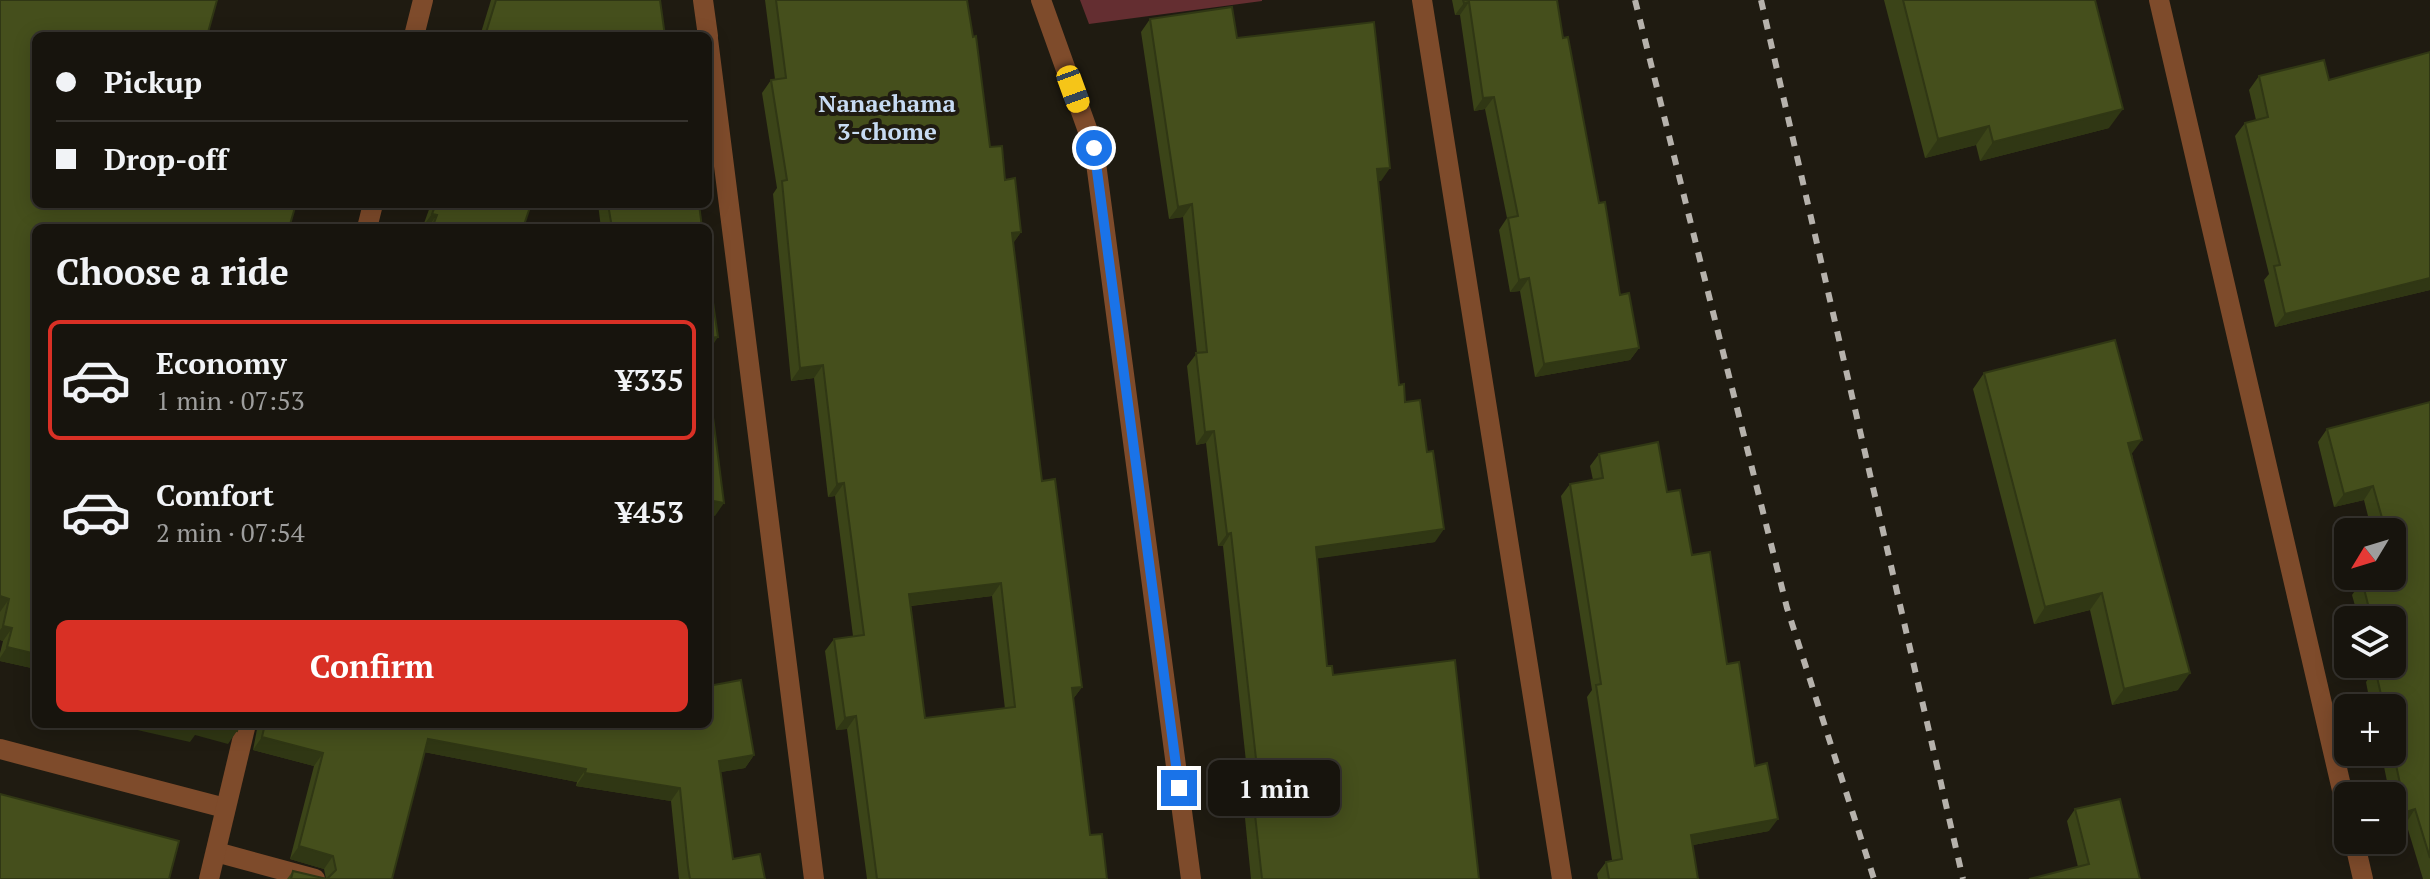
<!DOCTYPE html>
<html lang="en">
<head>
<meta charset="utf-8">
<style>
  body { margin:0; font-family:"PT Serif",serif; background:#201d16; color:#f1f3f6; height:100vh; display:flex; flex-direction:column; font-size:30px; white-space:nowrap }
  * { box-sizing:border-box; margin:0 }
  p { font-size:26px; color:#9e9e9d }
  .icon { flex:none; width:44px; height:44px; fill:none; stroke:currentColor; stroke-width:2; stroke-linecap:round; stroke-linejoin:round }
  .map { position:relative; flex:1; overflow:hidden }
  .panel { position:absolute; left:32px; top:224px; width:680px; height:504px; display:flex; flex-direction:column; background:#17140d; border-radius:12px; box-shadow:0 4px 20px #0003,0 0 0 2px #36332e }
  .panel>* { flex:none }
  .hud { position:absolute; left:32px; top:32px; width:680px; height:176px; border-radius:12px; box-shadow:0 4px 20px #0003,0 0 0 2px #36332e; display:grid; align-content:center; height:176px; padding:0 24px; background:#17140d }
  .needle { width:52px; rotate:232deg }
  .buttons { position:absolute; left:2334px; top:518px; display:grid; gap:16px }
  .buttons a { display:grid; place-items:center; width:72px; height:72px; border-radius:12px; background:#17140d; box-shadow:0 4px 20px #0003,0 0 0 2px #36332e; font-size:40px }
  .end { position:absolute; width:36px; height:36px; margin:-18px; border:10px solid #1a73e8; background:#fff; box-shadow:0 0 0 4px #fff }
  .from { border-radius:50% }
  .bubble { position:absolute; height:56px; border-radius:12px; background:#17140d; box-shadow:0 4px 20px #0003,0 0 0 2px #36332e; font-size:26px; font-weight:600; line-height:56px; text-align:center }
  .car { position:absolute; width:24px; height:48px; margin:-24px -12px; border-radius:10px; box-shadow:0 0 6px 2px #0007; background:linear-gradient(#f5c518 24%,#345 0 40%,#f5c518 0 76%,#345 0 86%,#f5c518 0) }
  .hud b { display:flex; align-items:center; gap:28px; height:76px; font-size:30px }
  .hud b+b { border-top:2px solid #36332e }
  .hud i { width:20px; height:20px; background:#f1f3f6 }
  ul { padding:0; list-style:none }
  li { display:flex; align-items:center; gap:24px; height:120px; margin:0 16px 12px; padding:0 8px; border:4px solid transparent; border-radius:12px }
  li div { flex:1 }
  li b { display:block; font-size:30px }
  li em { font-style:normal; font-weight:600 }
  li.on { border-color:#d93025 }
  li>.icon { width:72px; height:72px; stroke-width:1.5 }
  h2 { padding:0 24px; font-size:36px; line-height:96px }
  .action { display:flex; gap:16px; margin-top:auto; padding:16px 24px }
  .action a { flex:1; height:92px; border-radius:12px; background:#d93025; color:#fff; font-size:32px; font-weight:600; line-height:92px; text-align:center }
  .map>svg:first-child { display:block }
  .green { fill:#642e31 }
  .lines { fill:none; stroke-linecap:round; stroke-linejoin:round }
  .minor { stroke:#7e4b2b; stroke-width:20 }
  .rail { stroke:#b6b2ac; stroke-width:6; stroke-dasharray:10 10; stroke-linecap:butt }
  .wall { fill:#3b4418; fill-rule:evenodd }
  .shaded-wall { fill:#303714 }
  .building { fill:#454f1c; stroke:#303714; stroke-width:2; fill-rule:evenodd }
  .route { stroke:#1a73e8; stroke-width:10 }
  .labels { text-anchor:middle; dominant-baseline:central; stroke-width:8; stroke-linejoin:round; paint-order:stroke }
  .neighbourhood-label { font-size:24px; font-weight:bold; fill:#c7dbf3; stroke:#1f1b11 }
</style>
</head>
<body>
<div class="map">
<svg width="2430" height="879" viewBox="0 0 2430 879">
  <rect width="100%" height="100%" fill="#1f1b11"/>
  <!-- green -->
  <polygon class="green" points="1080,0 1262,0 1262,1 1089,24"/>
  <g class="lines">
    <!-- minor -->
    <g class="minor">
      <polyline points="703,0 708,36"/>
      <polyline points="1041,0 1094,148 1191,879"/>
      <polyline points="1422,0 1562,879"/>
      <polyline points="2159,0 2348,816"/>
      <polyline points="414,36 423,0"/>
      <polyline points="708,39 814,879"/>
      <polyline points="367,228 373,204"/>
      <polyline points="0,749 225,808"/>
      <polyline points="2354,840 2363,879"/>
      <polyline points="216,852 315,879"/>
      <polyline points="209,879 246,724"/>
    </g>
    <!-- rail -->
    <g class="rail">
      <polyline points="1635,0 1787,608 1874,879"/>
      <polyline points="1761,0 1963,879"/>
    </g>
  </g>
  <!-- wall -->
  <g class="wall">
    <polygon points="0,0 36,36 36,669 0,661 0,653 3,641 0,640"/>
    <polygon points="491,0 660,0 665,36 480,36"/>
    <path d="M765,0H967L990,147L1005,180L1021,232L1013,243L1042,481L1082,687L1073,699L1090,835L1107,879H867L847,729L836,730L825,651L834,639L853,636L835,496L828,497L814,378L791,381L773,194L777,188L762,93L771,80L775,79ZM992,596L1005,709L925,718L911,606Z"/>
    <polygon points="1452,0 1557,0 1563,38 1599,203 1620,295 1639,348 1630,360 1535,377 1520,291 1510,292 1499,230 1507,218 1485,109 1474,111 1460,15 1455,15"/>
    <polygon points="1884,0 2095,0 2109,128 1980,161 1976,145 1925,158"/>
    <polygon points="1150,19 1237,38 1381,181 1378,181 1399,385 1405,402 1435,542 1317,558 1327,666 1479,879 1251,879 1244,808 1250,799 1223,546 1218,546 1206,443 1196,445 1187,366 1197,353 1183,217 1169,219 1141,32"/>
    <polygon points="2259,76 2329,80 2430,290 2275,327 2264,280 2269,274 2235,136 2245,123 2256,120 2249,90"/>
    <polygon points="431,204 531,204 523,228 428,228 423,226"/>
    <polygon points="598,204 699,204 702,228 601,228"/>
    <polygon points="1984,373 2132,454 2178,690 2112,705 2090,610 2034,624 1973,389"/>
    <polygon points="2430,402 2430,879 2423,879 2406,823 2397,825 2392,804 2392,796 2390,796 2381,752 2392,752 2392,708 2371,708 2366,682 2373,672 2371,664 2392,664 2392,620 2359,620 2352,595 2362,581 2392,576 2392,532 2372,532 2364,500 2334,507 2318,442 2327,429"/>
    <polygon points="1599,454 1667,492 1692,555 1727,664 1755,766 1769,831 1693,845 1698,879 1598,879 1597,874 1606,862 1612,860 1587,697 1592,690 1561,496 1570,484 1593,480 1590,466"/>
    <polygon points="258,724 708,724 754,755 745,768 720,772 733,859 765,879 679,879 671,801 576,786 577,782 424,752 392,879 287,879 293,871 326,879 324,869 290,859 314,766 253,750"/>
    <polygon points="2075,809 2140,879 2078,867 2067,821"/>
  </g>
  <!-- shaded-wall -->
  <g class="shaded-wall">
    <polygon points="1469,2 1460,15 1455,15 1464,3"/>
    <polygon points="1494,97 1485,109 1474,111 1483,98"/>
    <polygon points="2123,109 2109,128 1980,161 1993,142"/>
    <polygon points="1989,126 1976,145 1925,158 1938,139"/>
    <polygon points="1390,168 1381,181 1368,182 1377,169"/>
    <polygon points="1192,204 1183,217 1169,219 1178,207"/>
    <polygon points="432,214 437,215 428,227 423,226"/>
    <polygon points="1021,232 1012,245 1012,233"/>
    <polygon points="1529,278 1520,291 1510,292 1519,280"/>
    <polygon points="2430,278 2430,290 2275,327 2285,314"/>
    <polygon points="718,337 710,349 708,349 708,338"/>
    <polygon points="1639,348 1630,360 1535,377 1544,364"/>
    <polygon points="823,365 814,378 791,381 800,368"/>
    <polygon points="1214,431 1206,443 1196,445 1205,432"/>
    <polygon points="2142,440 2130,456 2128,443"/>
    <polygon points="844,483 835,496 828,497 837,484"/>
    <polygon points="2373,486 2364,500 2334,507 2344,494"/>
    <polygon points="708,500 724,503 715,516 708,514"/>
    <polygon points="1444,529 1435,542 1307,560 1316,547"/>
    <polygon points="1231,533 1223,546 1218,546 1227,534"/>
    <polygon points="1001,583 992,596 900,607 909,594"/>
    <polygon points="2102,593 2090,610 2034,624 2045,607"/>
    <polygon points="0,596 9,599 0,612"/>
    <polygon points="3,626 12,628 3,641 0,640 0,630"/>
    <polygon points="7,647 36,654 36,669 0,661 0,658"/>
    <polygon points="2190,673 2178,690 2112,705 2124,689"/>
    <polygon points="1082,687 1073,699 1072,688"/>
    <polygon points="856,716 847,729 836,730 845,718"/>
    <polygon points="111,724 211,724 237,731 228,744 195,735 190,742"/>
    <polygon points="262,737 323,753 314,766 253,750"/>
    <polygon points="428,739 586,769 577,782 419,751"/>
    <polygon points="754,755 745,768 710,774 719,761"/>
    <polygon points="585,773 680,788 671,801 576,786"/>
    <polygon points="2415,809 2406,823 2397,825 2406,812"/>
    <polygon points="1778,819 1769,831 1682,847 1691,835"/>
    <polygon points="299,846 333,856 324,869 290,859"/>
  </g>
  <!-- building -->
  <g class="building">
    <polygon points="0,0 217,0 207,36 36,36 36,204 296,204 289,228 36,228 36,654 7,647 12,628 3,626 9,599 0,596"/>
    <polygon points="496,0 660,0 665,36 485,36"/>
    <path d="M776,0H967L973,37L976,36L990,147L1002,146L1005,180L1015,178L1021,232L1012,233L1042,481L1055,479L1082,687L1072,688L1090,835L1102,834L1107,879H877L856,716L845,718L834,639L864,635L844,483L837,484L823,365L800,368L782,181L787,180L771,80L786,78ZM1001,583L1015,707L925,718L909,594Z"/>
    <polygon points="1463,0 1557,0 1563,38 1568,37 1599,203 1605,202 1620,295 1629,293 1639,348 1544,364 1529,278 1519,280 1508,218 1518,216 1494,97 1483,98 1469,2 1464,3"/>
    <polygon points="1903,0 2095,0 2123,109 1993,142 1989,126 1938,139"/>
    <polygon points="1232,7 1237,38 1374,22 1390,168 1377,169 1399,385 1404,384 1405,402 1420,400 1427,452 1433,451 1444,529 1316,547 1327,666 1332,666 1333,675 1455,660 1479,879 1262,879 1253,796 1260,795 1231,533 1227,534 1214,431 1205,432 1196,353 1207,352 1192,204 1178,207 1150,19"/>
    <polygon points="223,33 237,36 222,36"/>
    <polygon points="2430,52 2430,278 2285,314 2274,266 2280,265 2245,123 2268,117 2259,76 2324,60 2329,80"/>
    <polygon points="436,204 531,204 523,228 432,228 437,215 432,214"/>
    <polygon points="608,204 699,204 702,228 612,228"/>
    <polygon points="708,268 718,337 708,338"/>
    <polygon points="2115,340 2142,440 2128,443 2190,673 2124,689 2102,593 2045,607 1984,373"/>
    <polygon points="708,378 724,503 708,500"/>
    <polygon points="2430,402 2430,858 2415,809 2406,812 2392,746 2392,708 2384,708 2375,668 2384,666 2384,664 2392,664 2392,620 2372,620 2362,581 2380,576 2392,576 2392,573 2396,572 2392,556 2392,532 2386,532 2373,486 2344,494 2327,429"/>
    <polygon points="1658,442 1667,492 1680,490 1692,555 1710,552 1727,664 1739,662 1755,766 1767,763 1778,819 1691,835 1698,879 1609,879 1606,862 1622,859 1596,685 1601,684 1570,484 1603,478 1599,454"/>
    <polygon points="741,680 754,755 719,761 733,859 760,854 765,879 690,879 688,867 680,788 585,773 586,769 428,739 392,879 291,879 293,871 327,879 336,870 333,856 299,846 323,753 262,737 265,724 708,724 708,686"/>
    <polygon points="178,724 200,724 199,729"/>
    <polygon points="211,724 239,724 237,731"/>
    <polygon points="0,794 179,841 169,879 0,879"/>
    <polygon points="2120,799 2140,879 2029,879 2089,864 2075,809"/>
  </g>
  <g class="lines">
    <!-- route -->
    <polyline class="route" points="1094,148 1179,788"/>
  </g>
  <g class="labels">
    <!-- neighbourhood labels -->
    <g class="neighbourhood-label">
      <text x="887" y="103">Nanaehama<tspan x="887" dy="28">3-chome</tspan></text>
    </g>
  </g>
</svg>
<div class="buttons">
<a><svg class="needle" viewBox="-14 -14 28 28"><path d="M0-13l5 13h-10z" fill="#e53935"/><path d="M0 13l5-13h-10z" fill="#9e9e9d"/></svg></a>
<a><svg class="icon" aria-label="layers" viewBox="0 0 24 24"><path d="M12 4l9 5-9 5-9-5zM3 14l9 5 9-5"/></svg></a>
<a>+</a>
<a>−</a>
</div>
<i class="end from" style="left:1094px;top:148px"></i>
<i class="end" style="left:1179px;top:788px"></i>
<div class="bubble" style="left:1208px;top:760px;width:132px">1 min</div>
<i class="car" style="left:1073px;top:89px;rotate:160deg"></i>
<div class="hud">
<b><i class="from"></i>Pickup</b>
<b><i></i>Drop-off</b>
</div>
<section class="panel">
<h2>Choose a ride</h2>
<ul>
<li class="on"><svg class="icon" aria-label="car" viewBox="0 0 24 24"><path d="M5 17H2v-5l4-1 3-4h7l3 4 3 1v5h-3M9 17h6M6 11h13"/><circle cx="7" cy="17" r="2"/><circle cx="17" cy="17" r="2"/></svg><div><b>Economy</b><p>1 min · 07:53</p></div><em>¥335</em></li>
<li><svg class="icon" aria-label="car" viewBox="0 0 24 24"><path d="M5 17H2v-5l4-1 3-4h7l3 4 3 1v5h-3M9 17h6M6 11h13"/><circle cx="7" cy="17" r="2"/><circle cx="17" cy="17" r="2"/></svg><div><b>Comfort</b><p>2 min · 07:54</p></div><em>¥453</em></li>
</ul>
<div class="action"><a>Confirm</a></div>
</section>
</div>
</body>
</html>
